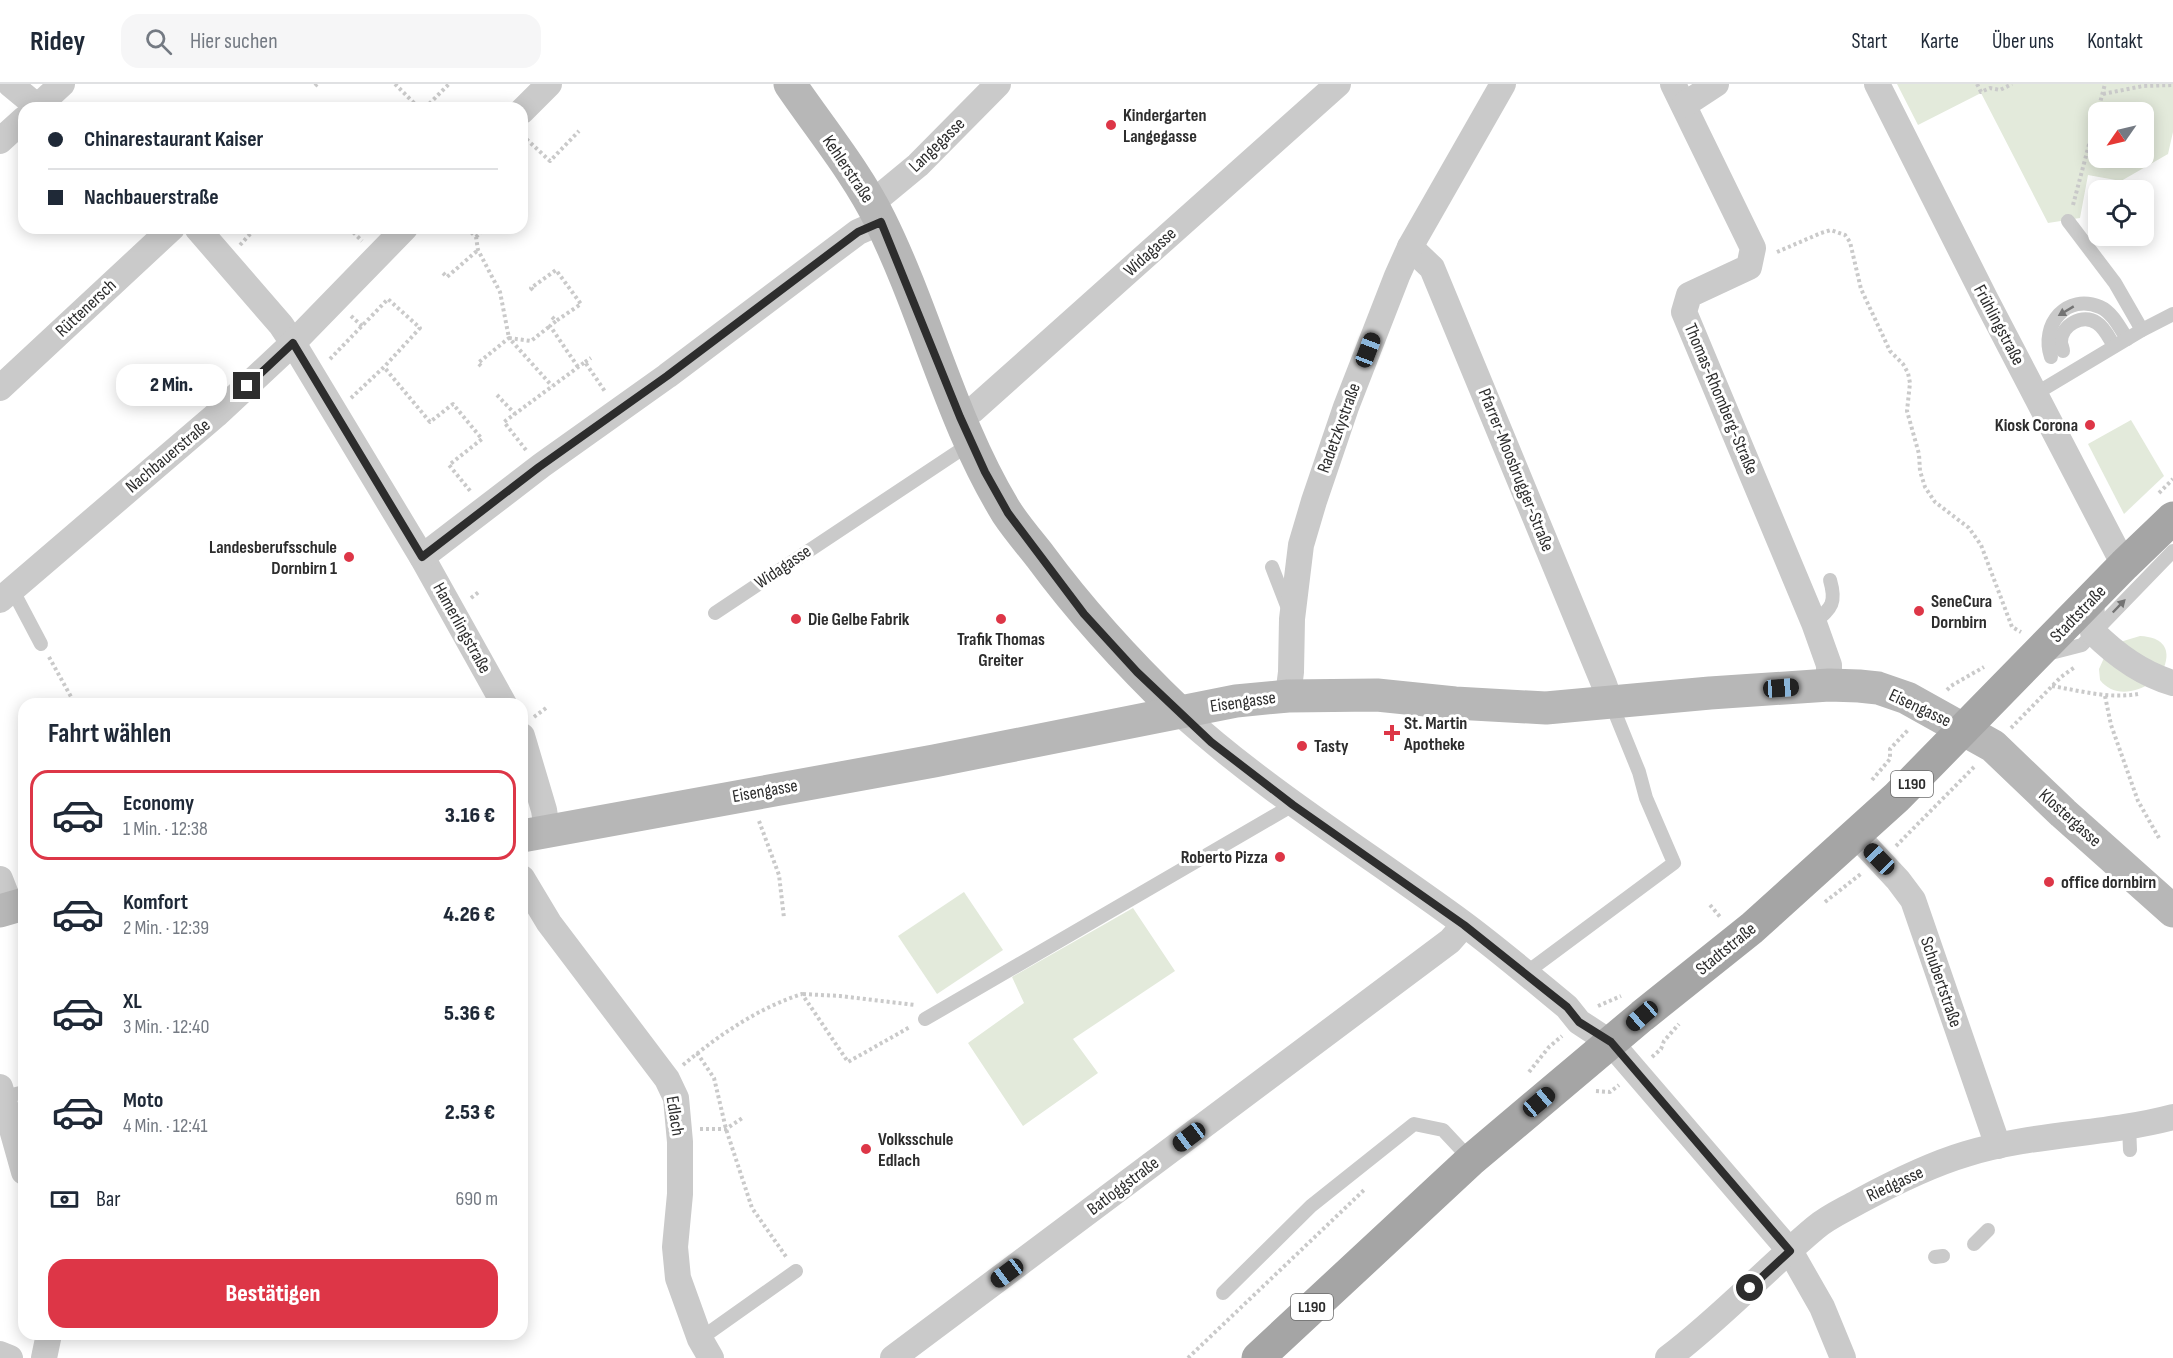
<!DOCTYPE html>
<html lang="de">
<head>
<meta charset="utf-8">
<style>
  body { margin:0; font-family:"Sofia Sans Condensed",sans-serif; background:#f6f6f7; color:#1f2937; height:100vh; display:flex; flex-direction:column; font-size:22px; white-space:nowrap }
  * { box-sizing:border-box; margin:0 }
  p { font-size:20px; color:#747a83 }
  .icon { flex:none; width:33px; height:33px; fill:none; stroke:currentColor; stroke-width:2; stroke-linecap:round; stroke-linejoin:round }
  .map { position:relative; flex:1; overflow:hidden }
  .side { position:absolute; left:18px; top:614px; width:510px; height:642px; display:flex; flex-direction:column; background:#fff; border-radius:18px; box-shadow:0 3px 15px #0003 }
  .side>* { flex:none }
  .guide { position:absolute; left:18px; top:18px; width:510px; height:132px; border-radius:18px; box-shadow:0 3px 15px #0003; display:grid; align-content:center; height:132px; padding:0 30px; background:#fff }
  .needle { width:39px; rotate:236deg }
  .controls { position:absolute; left:2088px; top:18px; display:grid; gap:12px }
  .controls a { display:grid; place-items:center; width:66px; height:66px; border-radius:12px; background:#fff; box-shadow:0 3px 15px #0003; font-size:30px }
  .end { position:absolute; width:27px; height:27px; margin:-14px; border:8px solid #2d2d2d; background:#fff; box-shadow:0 0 0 3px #fff }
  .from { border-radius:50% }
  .bubble { position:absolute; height:42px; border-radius:18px; background:#fff; box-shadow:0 3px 15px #0003; font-size:20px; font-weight:800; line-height:42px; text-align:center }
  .car { position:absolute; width:18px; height:36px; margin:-18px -9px; border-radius:8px; box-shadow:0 0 4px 2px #0007; background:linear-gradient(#222 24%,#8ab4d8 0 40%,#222 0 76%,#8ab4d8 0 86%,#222 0) }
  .guide b { display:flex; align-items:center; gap:21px; height:57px; font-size:22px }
  .guide b+b { border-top:2px solid #e0e1e3 }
  .guide i { width:15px; height:15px; background:#1f2937 }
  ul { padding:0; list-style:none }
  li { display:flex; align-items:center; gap:18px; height:90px; margin:0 12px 9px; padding:0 18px; border:3px solid transparent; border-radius:18px }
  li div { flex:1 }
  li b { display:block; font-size:22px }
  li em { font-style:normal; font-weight:800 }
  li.active { border-color:#dd3647 }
  li>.icon { width:54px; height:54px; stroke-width:1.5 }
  h2 { padding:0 30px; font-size:27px; line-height:72px }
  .pay { display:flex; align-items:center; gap:15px; height:66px; padding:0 30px; font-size:22px }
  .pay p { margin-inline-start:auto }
  .action { display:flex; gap:12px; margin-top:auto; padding:12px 30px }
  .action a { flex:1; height:69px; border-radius:18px; background:#dd3647; color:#fff; font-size:24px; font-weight:800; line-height:69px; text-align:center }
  header { display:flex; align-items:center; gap:36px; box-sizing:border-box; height:84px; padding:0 30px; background:#fff; border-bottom:2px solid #e0e1e3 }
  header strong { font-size:28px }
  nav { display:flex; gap:33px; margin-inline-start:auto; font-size:21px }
  .search { width:420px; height:54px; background:#f6f6f7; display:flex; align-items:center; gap:15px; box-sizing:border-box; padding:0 21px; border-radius:18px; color:#747a83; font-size:22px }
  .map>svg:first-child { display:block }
  .green { fill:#e3eadb; fill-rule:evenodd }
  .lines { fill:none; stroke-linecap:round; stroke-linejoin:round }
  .path { stroke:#cacaca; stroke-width:4; stroke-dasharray:3 3; stroke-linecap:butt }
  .lane { stroke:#cacaca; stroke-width:14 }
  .street { stroke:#cacaca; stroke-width:26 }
  .secondary { stroke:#b7b7b7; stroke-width:33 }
  .primary { stroke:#a5a5a5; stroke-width:33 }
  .oneway { fill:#747474 }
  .route { stroke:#2d2d2d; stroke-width:8 }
  .poi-dot { fill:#dd3647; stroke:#fff; stroke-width:2 }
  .labels { text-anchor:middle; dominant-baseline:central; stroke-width:6; stroke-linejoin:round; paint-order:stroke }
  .shield { fill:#fff; stroke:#6c6c6c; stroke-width:1.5 }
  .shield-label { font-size:16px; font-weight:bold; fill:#2d2d2d }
  .poi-label { font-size:18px; font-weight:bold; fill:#2d2d2d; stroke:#fff; text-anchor:start }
  .street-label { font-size:18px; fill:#2d2d2d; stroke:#fff }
</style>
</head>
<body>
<header>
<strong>Ridey</strong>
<div class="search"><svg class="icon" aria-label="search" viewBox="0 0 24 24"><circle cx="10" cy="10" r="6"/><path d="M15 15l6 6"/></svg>Hier suchen</div>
<nav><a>Start</a><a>Karte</a><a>Über uns</a><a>Kontakt</a></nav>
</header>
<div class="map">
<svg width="2173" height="1274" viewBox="0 0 2173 1274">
  <rect width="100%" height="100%" fill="#fff"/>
  <!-- green -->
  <g class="green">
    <path d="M1897,0H2173V48L2168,70L2121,97L2088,91L2080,134L2048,139L1981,9L1918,41ZM2098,28H2144V74H2098Z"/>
    <polygon points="2131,336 2164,392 2124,430 2088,360"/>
    <path d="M2140,552C2163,553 2173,565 2162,588L2120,558Z"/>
    <path d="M2104,574L2151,599C2135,609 2113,613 2100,596L2099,585Z"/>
    <polygon points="964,808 1003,866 937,910 898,852"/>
    <polygon points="1133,824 1175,887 1073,955 1098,989 1023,1042 968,959 1024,919 1012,893"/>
  </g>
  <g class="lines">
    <!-- path -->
    <g class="path">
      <polyline points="395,0 419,24"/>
      <polyline points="1977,0 1981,8 1990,4 2000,6 2012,0"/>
      <polyline points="315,2 317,0"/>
      <polyline points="2103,10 2143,2 2173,1"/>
      <polyline points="425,24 449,0"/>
      <polyline points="522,51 550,77 579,47"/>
      <polyline points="2073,121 2105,0"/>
      <polyline points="349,144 362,157"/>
      <polyline points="467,144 476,153 478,166 500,208 509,254 531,257 550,242"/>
      <polyline points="476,153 485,144"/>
      <polyline points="240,161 253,147"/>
      <polyline points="1777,168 1821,149 1831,146 1845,151 1850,158 1861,205 1890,267 1903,280 1908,289 1910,299 1907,327 1919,370 1920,387 1925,403 1935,418 1969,444 1981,461 2012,543 2021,548"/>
      <polyline points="443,189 447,193 478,166"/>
      <polyline points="533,206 531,204 556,186 581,220 556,237"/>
      <polyline points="351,232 362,242"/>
      <polyline points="552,233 556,237 550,242 578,283"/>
      <polyline points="330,275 388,215 420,244 384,283"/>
      <polyline points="585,278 591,274"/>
      <polyline points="481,282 478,279 509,254 552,302"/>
      <polyline points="497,311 515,330"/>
      <polyline points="351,314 384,283 430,338 453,320 482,355 449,381 471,408"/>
      <polyline points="526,366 504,338 585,278 606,309"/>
      <polyline points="2159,409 2173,395"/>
      <polyline points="471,514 480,507"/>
      <polyline points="49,573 75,620"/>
      <path d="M2052,602C2081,607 2109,615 2138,610"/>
      <polyline points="1947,606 1951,602 1984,583"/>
      <polyline points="2105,612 2111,641 2138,717 2159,754"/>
      <polyline points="534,633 546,624"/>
      <polyline points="2011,644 2061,593 2075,583"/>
      <polyline points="1872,696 1890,675 1890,665 1908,646"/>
      <polyline points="759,737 779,791 784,834"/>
      <polyline points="1896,762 1975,682"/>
      <polyline points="1825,818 1862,789"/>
      <polyline points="1710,821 1721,834"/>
      <polyline points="803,910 840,912 915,921"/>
      <polyline points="1598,922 1621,912"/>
      <polyline points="697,969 714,994 726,1045 752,1124 787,1174"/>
      <polyline points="1652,973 1661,965 1664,957 1679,940"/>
      <path d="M683,981C719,951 758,924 802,910L848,978L910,943"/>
      <polyline points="1529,988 1549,963 1562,952"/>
      <polyline points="1596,1007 1610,1008 1619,1001"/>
      <polyline points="700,1045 726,1045 744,1033"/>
      <polyline points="1188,1274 1364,1106"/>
    </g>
    <!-- lane -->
    <g class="lane">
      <polyline points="2068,137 2115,199 2142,246"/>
      <path d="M2063,267C2063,264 2061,261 2061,258C2061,241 2083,229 2097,239C2105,244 2109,254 2114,262"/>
      <path d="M2051,273C2040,240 2067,209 2100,223C2112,228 2120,244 2127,255"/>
      <polyline points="2035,310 2142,246 2173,230"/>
      <polyline points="1272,483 1289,527"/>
      <polyline points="12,505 41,560"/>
      <polyline points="715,529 971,359"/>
      <path d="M1814,539C1831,524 1837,520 1830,496"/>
      <polyline points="2047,570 2082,561 2173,467"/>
      <polyline points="1526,889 1674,779 1646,714 1639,688 1611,619"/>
      <polyline points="925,935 1293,721"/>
      <polyline points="4,1013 24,1008"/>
      <polyline points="2129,1042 2130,1066"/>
      <polyline points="1974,1160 1988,1146"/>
      <polyline points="1935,1173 1943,1172"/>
      <polyline points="1223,1209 1311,1122 1414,1040 1443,1046 1471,1076"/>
      <polyline points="700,1255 796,1187"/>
    </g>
    <!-- street -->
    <g class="street">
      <polyline points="10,0 39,24"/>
      <polyline points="1673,0 1753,164 1749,183 1689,211 1684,228 1814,539 1829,581 1829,601"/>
      <polyline points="1877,0 1986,216 2124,481"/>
      <polyline points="1684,21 1716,0"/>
      <polyline points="36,24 62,0"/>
      <polyline points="522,27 549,0"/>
      <polyline points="0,57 24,35"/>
      <polyline points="872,119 918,81 998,0"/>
      <polyline points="197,144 281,241 293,259 422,473 504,620"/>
      <polyline points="1410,163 1432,184 1604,600 1610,617"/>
      <polyline points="0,304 172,144"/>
      <polyline points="960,333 973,326 1338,0"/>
      <polyline points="422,473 542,381 667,292 858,148 881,138"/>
      <polyline points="0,516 216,331 293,259 405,144"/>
      <path d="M2091,516L2093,548C2116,571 2142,590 2173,599"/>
      <polyline points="1288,612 1291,588 1292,535 1301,461 1314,417 1346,323 1397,192 1410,163 1503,0"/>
      <path d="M1179,628C1267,708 1369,770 1464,840C1499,866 1533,895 1567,923L1579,938L1611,959L1790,1167L1822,1223L1843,1274"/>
      <polyline points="522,652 544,726 547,746"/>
      <polyline points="1856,751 1898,796 1913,816 1998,1062"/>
      <polyline points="522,794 549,839 667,995 676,1014 680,1058 680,1110 675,1163 678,1194 700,1255 711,1274"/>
      <polyline points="0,795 11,823"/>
      <polyline points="0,1003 24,1088"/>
      <polyline points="0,1270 10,1274"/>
      <polyline points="44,1274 49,1250"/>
      <polyline points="893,1274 1450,857 1464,841"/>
      <path d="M1668,1274C1721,1234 1765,1186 1815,1144C1828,1133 1844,1126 1858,1118C1893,1099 1929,1081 1966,1070C2034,1049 2105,1051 2173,1033"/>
    </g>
    <!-- secondary -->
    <g class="secondary">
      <path d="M790,0C820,44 857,89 880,136C927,231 951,338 1007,429C1017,444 1029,458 1040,472C1082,529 1129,580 1179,628"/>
      <polyline points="522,752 934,677 1236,617 1288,612 1377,611 1455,619 1546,624 1710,609 1829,601 1859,602 1878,604 1907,614 1993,662 2063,729 2173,827"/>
      <polyline points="0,827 24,820"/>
    </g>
    <!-- primary -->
    <polyline class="primary" points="1258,1274 1471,1076 1642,932 1752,844 1897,713 2124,481 2173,434"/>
  </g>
  <!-- one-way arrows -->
  <defs><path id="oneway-solid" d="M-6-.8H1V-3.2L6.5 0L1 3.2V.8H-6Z" transform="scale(1.5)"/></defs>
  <g class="oneway">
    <use href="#oneway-solid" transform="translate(2066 227) rotate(149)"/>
    <use href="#oneway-solid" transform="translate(2119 522) rotate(-46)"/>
  </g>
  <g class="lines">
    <!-- route -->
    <polyline class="route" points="247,302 293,259 422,473 539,383 667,292 858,148 881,138 960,333 985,388 1008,429 1084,530 1137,588 1211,658 1293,721 1464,841 1567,923 1579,938 1611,958 1790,1167 1750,1204"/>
  </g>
  <!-- markers -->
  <g class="poi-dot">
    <circle cx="1111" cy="41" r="6"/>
    <circle cx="2090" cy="341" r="6"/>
    <circle cx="349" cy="473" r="6"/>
    <circle cx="1919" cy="527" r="6"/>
    <circle cx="796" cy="535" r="6"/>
    <circle cx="1001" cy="535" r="6"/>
    <path d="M1389 640h6v6h6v6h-6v6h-6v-6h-6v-6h6z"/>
    <circle cx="1302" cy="662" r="6"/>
    <circle cx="1280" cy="773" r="6"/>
    <circle cx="2049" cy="798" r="6"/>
    <circle cx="866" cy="1065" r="6"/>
  </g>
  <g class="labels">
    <!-- shield labels -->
    <g class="shield">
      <rect x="1891" y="687" width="42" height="26" rx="4.5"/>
      <rect x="1291" y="1210" width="42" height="26" rx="4.5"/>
    </g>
    <g class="shield-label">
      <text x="1912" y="700">L190</text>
      <text x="1312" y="1223">L190</text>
    </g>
    <!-- poi labels -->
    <g class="poi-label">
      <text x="1123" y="31">Kindergarten<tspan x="1123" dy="21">Langegasse</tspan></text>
      <text x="2078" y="341" text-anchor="end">Kiosk Corona</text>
      <text x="337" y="463" text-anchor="end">Landesberufsschule<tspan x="337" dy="21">Dornbirn 1</tspan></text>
      <text x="1931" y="517">SeneCura<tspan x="1931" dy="21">Dornbirn</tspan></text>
      <text x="808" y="535">Die Gelbe Fabrik</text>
      <text x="1001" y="555" text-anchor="middle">Trafik Thomas<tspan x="1001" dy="21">Greiter</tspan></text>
      <text x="1404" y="639">St. Martin<tspan x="1404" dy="21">Apotheke</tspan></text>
      <text x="1314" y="662">Tasty</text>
      <text x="1268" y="773" text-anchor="end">Roberto Pizza</text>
      <text x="2061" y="798">office dornbirn</text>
      <text x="878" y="1055">Volksschule<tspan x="878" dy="21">Edlach</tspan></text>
    </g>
    <!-- street labels -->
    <g class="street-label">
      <text transform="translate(937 61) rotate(-44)">Langegasse</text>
      <text transform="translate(848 85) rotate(56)">Kehlerstraße</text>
      <text transform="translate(1150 168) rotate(-42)">Widagasse</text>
      <text transform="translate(86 224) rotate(-43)">Rüttenersch</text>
      <text transform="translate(1999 241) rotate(62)">Frühlingstraße</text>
      <text transform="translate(1721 315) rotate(67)">Thomas-Rhomberg-Straße</text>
      <text transform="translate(1339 344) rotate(-70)">Radetzkystraße</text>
      <text transform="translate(168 372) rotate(-40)">Nachbauerstraße</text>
      <text transform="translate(1516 386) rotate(68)">Pfarrer-Moosbrugger-Straße</text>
      <text transform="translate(783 483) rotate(-34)">Widagasse</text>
      <text transform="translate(2078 530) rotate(-46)">Stadtstraße</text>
      <text transform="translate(462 544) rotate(61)">Hamerlingstraße</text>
      <text transform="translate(1243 618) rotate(-8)">Eisengasse</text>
      <text transform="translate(1920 624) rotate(25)">Eisengasse</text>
      <text transform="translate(765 707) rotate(-10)">Eisengasse</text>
      <text transform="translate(2070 734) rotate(42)">Klostergasse</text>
      <text transform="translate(1726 865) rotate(-39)">Stadtstraße</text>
      <text transform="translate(1941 898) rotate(71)">Schubertstraße</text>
      <text transform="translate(675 1032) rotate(81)">Edlach</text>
      <text transform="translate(1895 1100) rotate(-25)">Riedgasse</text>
      <text transform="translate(1123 1102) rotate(-37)">Batloggstraße</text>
    </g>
  </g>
</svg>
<div class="controls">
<a><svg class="needle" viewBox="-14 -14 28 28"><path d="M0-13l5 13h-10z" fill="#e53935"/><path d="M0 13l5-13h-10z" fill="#747a83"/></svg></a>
<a><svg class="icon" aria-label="locate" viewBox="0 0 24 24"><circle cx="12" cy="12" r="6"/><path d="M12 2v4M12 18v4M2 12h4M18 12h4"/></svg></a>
</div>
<i class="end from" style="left:1750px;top:1204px"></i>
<i class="end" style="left:247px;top:302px"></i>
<div class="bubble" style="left:116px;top:280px;width:111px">2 Min.</div>
<i class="car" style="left:1368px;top:266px;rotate:21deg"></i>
<i class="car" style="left:1781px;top:604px;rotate:86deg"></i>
<i class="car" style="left:1879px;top:775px;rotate:316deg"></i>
<i class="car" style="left:1642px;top:932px;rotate:229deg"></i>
<i class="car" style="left:1539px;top:1018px;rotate:50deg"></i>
<i class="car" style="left:1189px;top:1053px;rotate:233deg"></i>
<i class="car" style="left:1007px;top:1189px;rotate:233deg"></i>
<div class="guide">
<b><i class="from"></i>Chinarestaurant Kaiser</b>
<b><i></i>Nachbauerstraße</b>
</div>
<section class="side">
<h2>Fahrt wählen</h2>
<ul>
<li class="active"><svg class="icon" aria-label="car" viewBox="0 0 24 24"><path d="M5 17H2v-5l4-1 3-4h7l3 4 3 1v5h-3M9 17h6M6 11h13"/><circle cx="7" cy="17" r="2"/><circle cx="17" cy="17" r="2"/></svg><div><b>Economy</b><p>1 Min. · 12:38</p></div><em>3.16 €</em></li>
<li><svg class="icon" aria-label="car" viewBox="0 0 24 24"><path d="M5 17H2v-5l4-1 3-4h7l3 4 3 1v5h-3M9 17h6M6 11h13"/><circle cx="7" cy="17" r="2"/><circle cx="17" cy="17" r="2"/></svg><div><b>Komfort</b><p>2 Min. · 12:39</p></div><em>4.26 €</em></li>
<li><svg class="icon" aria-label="car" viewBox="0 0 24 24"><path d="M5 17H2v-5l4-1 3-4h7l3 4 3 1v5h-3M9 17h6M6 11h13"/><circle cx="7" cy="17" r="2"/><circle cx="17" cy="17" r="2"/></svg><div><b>XL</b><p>3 Min. · 12:40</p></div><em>5.36 €</em></li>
<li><svg class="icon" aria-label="car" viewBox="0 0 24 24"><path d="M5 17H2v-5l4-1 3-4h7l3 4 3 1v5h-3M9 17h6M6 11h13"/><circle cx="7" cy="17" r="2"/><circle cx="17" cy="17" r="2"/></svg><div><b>Moto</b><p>4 Min. · 12:41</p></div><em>2.53 €</em></li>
</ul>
<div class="pay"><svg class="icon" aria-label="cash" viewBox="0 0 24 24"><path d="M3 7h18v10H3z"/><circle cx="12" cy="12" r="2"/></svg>Bar<p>690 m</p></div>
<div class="action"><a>Bestätigen</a></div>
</section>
</div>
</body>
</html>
